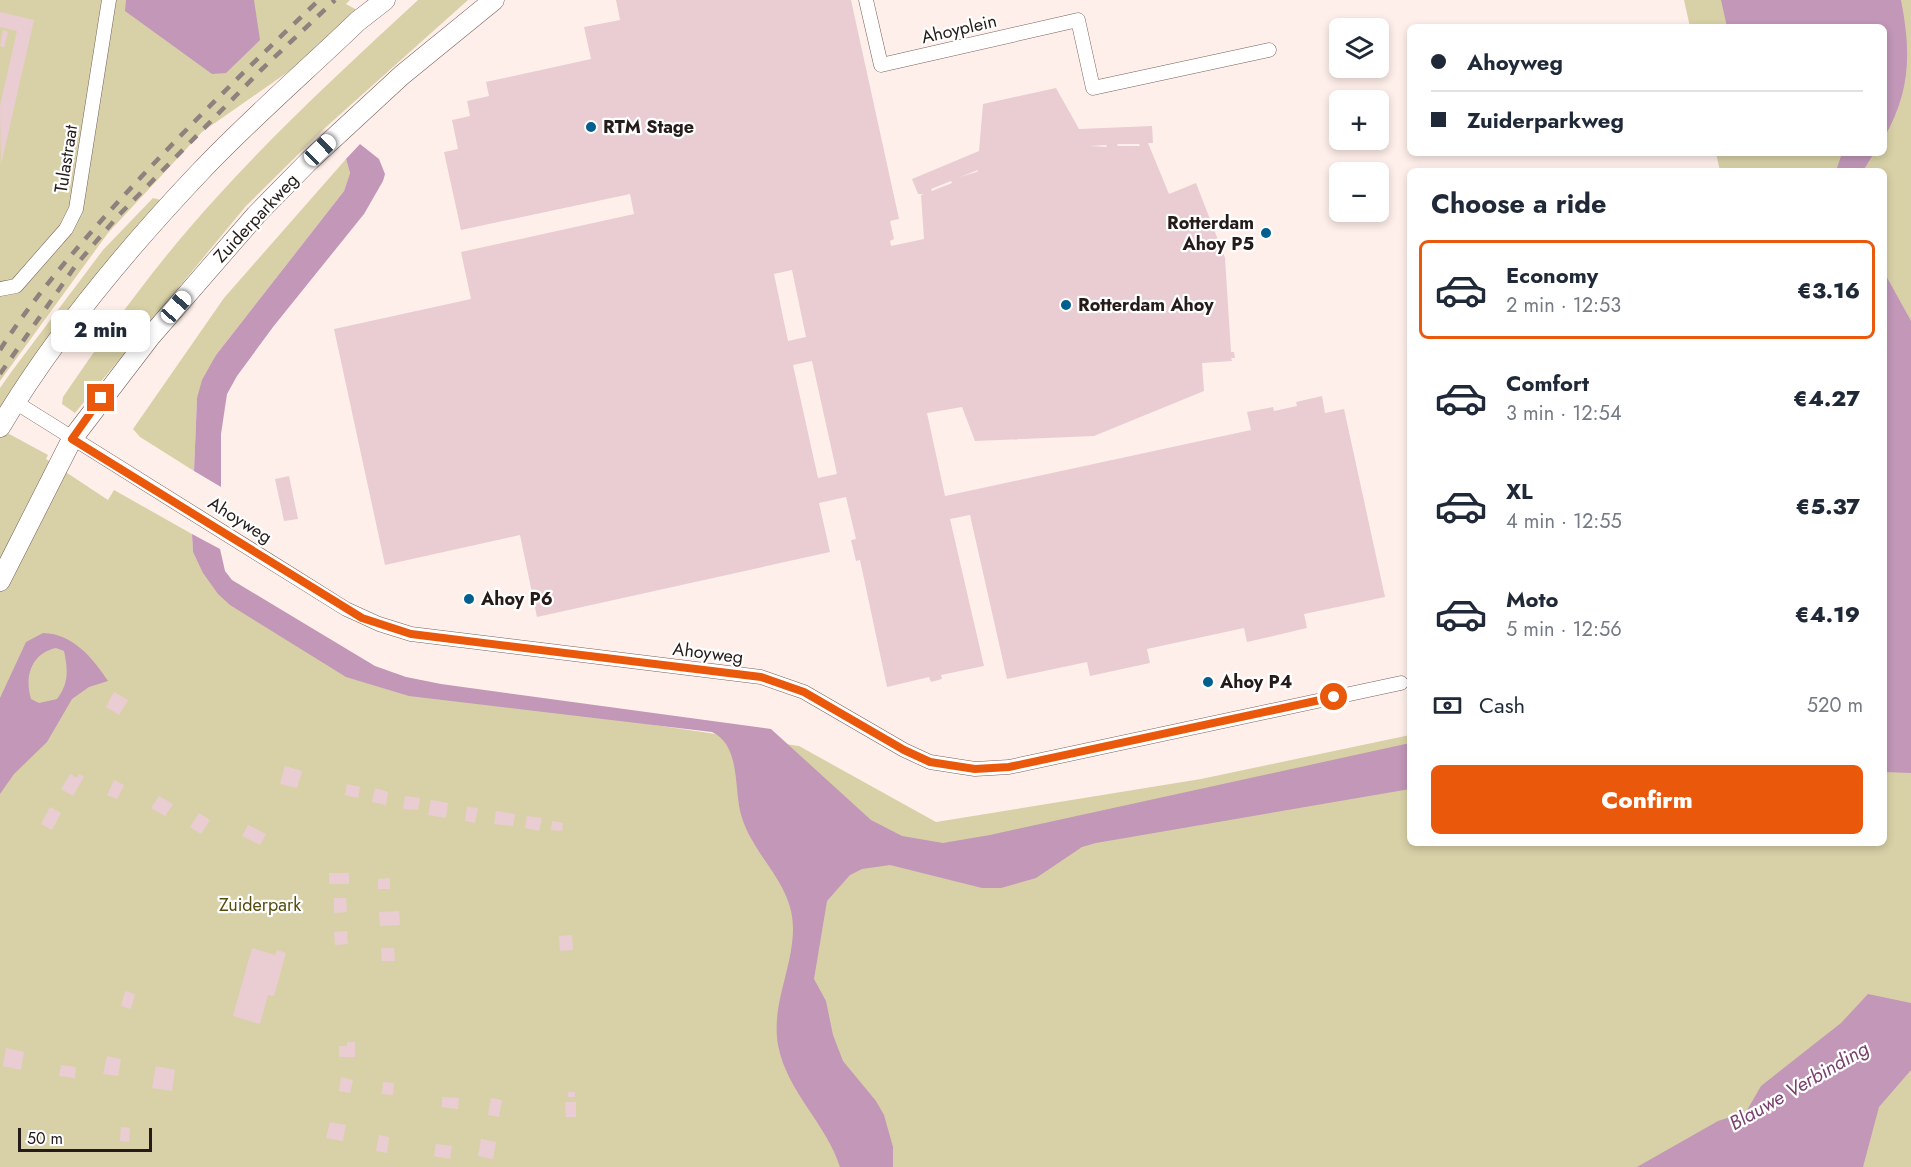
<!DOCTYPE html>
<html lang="en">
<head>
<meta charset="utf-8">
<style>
  body { margin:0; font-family:Jost,sans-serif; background:#f6f6f7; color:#1f2937; height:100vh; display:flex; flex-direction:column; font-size:22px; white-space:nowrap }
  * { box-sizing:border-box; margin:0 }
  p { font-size:20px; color:#747a83 }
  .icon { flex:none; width:33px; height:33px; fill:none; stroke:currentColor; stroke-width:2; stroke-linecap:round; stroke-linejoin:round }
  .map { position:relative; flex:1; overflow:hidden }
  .side { position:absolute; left:1407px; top:168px; width:480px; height:678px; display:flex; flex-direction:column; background:#fff; border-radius:9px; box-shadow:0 3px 9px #0003 }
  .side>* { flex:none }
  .hud { position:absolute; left:1407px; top:24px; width:480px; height:132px; border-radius:9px; box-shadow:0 3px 9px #0003; display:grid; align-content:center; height:132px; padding:0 24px; background:#fff }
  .controls { position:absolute; left:1329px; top:18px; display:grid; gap:12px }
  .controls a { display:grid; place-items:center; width:60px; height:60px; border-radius:9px; background:#fff; box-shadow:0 3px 9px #0003; font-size:30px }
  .scale { position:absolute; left:18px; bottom:15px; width:134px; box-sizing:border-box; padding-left:6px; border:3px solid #251b19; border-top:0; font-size:16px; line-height:21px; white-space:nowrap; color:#251b19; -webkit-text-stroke:4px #fff; paint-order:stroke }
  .end { position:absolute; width:27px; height:27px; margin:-14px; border:8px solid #ea580c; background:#fff; box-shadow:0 0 0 3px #fff }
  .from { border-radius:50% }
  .bubble { position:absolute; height:42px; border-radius:9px; background:#fff; box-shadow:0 3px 9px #0003; font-size:20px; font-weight:800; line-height:42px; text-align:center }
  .car { position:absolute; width:18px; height:36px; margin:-18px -9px; border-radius:8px; box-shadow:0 0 4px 2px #0007; background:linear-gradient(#fff 24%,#345 0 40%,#fff 0 76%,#345 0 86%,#fff 0) }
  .hud b { display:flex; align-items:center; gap:21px; height:57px; font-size:22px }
  .hud b+b { border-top:2px solid #e0e1e3 }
  .hud i { width:15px; height:15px; background:#1f2937 }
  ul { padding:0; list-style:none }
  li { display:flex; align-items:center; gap:18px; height:99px; margin:0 12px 9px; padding:0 12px; border:3px solid transparent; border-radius:9px }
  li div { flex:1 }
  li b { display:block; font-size:22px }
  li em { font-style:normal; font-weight:800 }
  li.active { border-color:#ea580c }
  li>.icon { width:54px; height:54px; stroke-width:1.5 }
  h2 { padding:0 24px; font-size:27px; line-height:72px }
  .pay { display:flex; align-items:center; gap:15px; height:66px; padding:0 24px; font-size:22px }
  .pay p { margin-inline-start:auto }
  .primary-button { display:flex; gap:12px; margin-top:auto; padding:12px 24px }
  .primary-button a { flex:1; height:69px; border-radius:9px; background:#ea580c; color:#fff; font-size:24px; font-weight:800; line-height:69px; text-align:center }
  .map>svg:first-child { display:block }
  .green { fill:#d8d1a7 }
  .water { fill:#c297b8; fill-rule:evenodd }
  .building { fill:#e9cdd2; fill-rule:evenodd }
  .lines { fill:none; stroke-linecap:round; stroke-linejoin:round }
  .street-casing { stroke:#78625b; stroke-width:15 }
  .secondary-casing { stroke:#78625b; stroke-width:21 }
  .street { stroke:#fff; stroke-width:14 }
  .secondary { stroke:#fff; stroke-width:20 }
  .rail { stroke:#8e817e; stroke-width:4.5; stroke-dasharray:10 10; stroke-linecap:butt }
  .route { stroke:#ea580c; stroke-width:8 }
  .poi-dot { fill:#005f8f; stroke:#fff; stroke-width:2 }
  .labels { text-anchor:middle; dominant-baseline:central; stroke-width:4.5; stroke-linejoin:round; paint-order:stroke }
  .street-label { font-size:18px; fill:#251b19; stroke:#fff }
  .poi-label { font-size:18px; font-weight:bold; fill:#251b19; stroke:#fff; text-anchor:start }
  .park-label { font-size:18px; fill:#554c0e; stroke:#fff }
  .water-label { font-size:20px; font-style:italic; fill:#79416e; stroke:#fff }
</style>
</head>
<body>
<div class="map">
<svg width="1911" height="1167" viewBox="0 0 1911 1167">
  <rect width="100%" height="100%" fill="#ffefea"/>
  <!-- green -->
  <g class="green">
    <polygon points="0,0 350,0 346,4 368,16 202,132 108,233 0,381"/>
    <path d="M418,0H468L326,127L246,206L75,413L62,404L63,397C110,328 159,260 216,198C279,128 349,64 418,0Z"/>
    <polygon points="1684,0 1911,0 1911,1167 0,1167 0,429 48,455 46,459 108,500 114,490 192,534 193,552 198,562 371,670 586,715 799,746 936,822 1201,779 1410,735 1410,843 1884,843 1884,171 1720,171 1716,153 1884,153 1884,27 1690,27"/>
    <polygon points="346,159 350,173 344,191 216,355 197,398 194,471 140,437 133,429 224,298"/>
    <polygon points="153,198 161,200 0,411 0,388 12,371 103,250"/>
  </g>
  <!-- water -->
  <g class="water">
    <polygon points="126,0 254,0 260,40 226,73 212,74 125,11"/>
    <path d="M1721,0H1901C1911,52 1911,91 1884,138V27H1727Z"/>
    <polygon points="360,144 379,159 385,174 383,181 364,214 273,327 237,376 227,394 221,434 221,487 194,471 197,398 202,380 216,355 344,191 350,173 346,159"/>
    <polygon points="1842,153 1874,153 1863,171 1836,171"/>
    <polygon points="1884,272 1911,321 1911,773 1884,772"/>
    <path d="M192,534L220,549L225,571L232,580L375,666L406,677L441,684L771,729L871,820L902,836L943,843L990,835L1410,743V789L1096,843L1082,847L1036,878L1001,888H982L890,865L862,869L850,875L827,901L814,979L826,1001L833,1035L843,1061L876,1101L884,1115L893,1147V1167H840C826,1123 787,1092 778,1045C771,1004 793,969 793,928C793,884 755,858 742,818C733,791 742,746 712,732L409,696L346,677L230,605L218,594L203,573L193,552Z"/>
    <path d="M43,633C73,634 92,657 108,681L89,687L72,699L47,742L14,774L0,794V698L26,642ZM56,648L64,651C68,670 69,683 57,699L39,703L31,699C24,676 32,653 56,648Z"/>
    <polygon points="1868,994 1911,1003 1911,1070 1879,1107 1863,1167 1637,1167 1718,1121 1746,1112 1761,1086 1841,1023"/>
  </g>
  <!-- building -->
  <g class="building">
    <path d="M616,0H851L899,219L890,221L894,239L890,241L891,246L924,239L921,195L924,194H918L912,179L979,151L983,104L1056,88L1079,129L1152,126L1153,143H1148L1169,194L1196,183L1225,258L1231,352H1234L1235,358H1231L1232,361L1202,363L1204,391L1094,436L975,441L962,407L927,413L945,496L1251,430L1247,412L1273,407L1274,411L1297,406L1296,402L1322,396L1325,413L1344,409L1385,597L1304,614L1307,628L1247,642L1244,628L1147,649L1150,663L1090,676L1087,662L1007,679L970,515L950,519L984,666L941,675L942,679L931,682L929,677L887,687L860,560L856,561L851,540L856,539L846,497L819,503L830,552L537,617L520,535L385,565L334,329L471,299L461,252L634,214L630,194L461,230L444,152L458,149L452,120L470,116L467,101L489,96L486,82L591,59L584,27L620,20ZM1117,144H1139L1140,146H1118ZM1106,145L1107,147L1089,146ZM978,170L977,172L960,177ZM951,181L952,183L932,191L931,189ZM792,270L806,337L788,341L774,274ZM812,361L837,474L818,478L793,365Z"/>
    <polygon points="0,12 34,20 1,165 0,106 17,31 0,27"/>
    <polygon points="3,30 8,32 4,47 0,46"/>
    <polygon points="289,476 298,519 284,521 275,479"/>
    <polygon points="114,692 128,700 119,715 106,707"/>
    <polygon points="285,766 302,771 297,788 280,784"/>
    <polygon points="70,774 77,778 79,774 84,777 73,796 61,789"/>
    <polygon points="114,780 124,785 117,799 107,795"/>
    <polygon points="347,784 360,787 358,798 345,795"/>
    <polygon points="375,788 388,792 386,805 372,802"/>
    <polygon points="159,796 173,804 165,816 151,808"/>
    <polygon points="405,796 420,798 418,810 403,809"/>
    <polygon points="431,800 448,803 446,818 428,815"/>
    <polygon points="50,807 61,813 52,830 41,824"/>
    <polygon points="467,807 478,808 475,823 465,821"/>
    <polygon points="496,811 515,814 513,826 494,824"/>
    <polygon points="199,813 210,820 201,834 190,827"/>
    <polygon points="527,816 542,818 539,831 525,828"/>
    <polygon points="552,821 563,823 562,831 551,830"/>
    <polygon points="248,825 266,834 260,845 242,836"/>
    <rect x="329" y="873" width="20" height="11"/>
    <polygon points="390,878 390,889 378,889 378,879"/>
    <polygon points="334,898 346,898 347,912 334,913"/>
    <polygon points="399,911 400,925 380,926 379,912"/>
    <polygon points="347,931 348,944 335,945 334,932"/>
    <polygon points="572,935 573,950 560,951 559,936"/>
    <polygon points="252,948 275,955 277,950 286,953 274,996 268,995 260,1024 233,1016"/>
    <polygon points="381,948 394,948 395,961 382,961"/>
    <polygon points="125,991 135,994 131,1009 121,1006"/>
    <polygon points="347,1042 355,1042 355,1057 339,1057 339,1046 347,1046"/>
    <polygon points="6,1048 24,1052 21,1070 3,1066"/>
    <polygon points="107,1056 121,1059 118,1076 103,1074"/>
    <polygon points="61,1065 76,1067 75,1078 59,1076"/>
    <polygon points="156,1066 175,1070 172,1091 152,1088"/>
    <polygon points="341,1077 353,1080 350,1093 339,1091"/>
    <polygon points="383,1082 394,1083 393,1095 382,1094"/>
    <rect x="568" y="1092" width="7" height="5"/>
    <polygon points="442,1097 459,1098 458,1109 442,1107"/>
    <polygon points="491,1098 502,1100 499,1117 488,1115"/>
    <polygon points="565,1102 576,1102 576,1117 566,1117"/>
    <polygon points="330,1122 346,1125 343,1141 326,1138"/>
    <polygon points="121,1127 130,1128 129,1142 120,1141"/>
    <polygon points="379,1135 389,1137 387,1153 376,1151"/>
    <polygon points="481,1139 496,1142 493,1159 478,1156"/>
    <polygon points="436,1144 452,1146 450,1159 434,1156"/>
  </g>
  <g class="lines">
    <!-- street casing -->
    <g class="street-casing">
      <g id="street">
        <polyline points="866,0 881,65 1078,20 1093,88 1269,50"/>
        <polyline points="0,289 16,286 66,229 76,209 109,0"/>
        <polyline points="15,402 346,609 379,624 411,634 761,677 804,692 904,750 930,762 975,769 1009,767 1401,683"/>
      </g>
    </g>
    <!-- secondary casing -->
    <g class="secondary-casing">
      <g id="secondary">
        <path d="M0,427C55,335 126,250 200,172C250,119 306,71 358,21L385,0"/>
        <polyline points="0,581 72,439 150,337 256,215 310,160 402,75 494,0"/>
      </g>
    </g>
    <!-- street -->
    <use href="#street" class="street"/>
    <!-- secondary -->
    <use href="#secondary" class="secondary"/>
    <!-- rail -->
    <g class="rail">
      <path d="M0,350C31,301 69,257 107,214C175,139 246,69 319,0"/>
      <polyline points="0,374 76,265 118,216 261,70 335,0"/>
    </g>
  </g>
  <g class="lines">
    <!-- route -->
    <polyline class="route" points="101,398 72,439 362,618 411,634 761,677 804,692 904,750 930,762 975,769 1009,767 1334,697"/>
  </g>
  <!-- markers -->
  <g class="poi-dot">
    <circle cx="591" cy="127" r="6"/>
    <circle cx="1266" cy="233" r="6"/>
    <circle cx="1066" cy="305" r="6"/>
    <circle cx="469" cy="599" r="6"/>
    <circle cx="1208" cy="682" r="6"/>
  </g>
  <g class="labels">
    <!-- street labels -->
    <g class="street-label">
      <text transform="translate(959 29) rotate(-13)">Ahoyplein</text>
      <text transform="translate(66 159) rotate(-81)">Tulastraat</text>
      <text transform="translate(256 218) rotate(-47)">Zuiderparkweg</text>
      <text transform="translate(240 520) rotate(32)">Ahoyweg</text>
      <text transform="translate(708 653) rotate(7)">Ahoyweg</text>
    </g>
    <!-- poi labels -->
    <g class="poi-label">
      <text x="603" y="127">RTM Stage</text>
      <text x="1254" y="223" text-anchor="end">Rotterdam<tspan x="1254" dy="21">Ahoy P5</tspan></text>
      <text x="1078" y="305">Rotterdam Ahoy</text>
      <text x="481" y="599">Ahoy P6</text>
      <text x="1220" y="682">Ahoy P4</text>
    </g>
    <!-- park labels -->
    <g class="park-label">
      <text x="260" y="905">Zuiderpark</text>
    </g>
    <!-- water labels -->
    <g class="water-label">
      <text transform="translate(1799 1086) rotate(-30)">Blauwe Verbinding</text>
    </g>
  </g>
</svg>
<div class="controls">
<a><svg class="icon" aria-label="layers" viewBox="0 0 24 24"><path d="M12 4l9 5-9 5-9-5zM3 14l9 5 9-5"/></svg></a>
<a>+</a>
<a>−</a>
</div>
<div class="scale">50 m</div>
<i class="end from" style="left:1334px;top:697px"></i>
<i class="end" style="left:101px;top:398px"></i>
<div class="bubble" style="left:51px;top:310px;width:99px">2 min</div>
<i class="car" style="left:320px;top:150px;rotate:46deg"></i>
<i class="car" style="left:176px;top:307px;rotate:41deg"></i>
<div class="hud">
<b><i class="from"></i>Ahoyweg</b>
<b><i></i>Zuiderparkweg</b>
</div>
<section class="side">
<h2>Choose a ride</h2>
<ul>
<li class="active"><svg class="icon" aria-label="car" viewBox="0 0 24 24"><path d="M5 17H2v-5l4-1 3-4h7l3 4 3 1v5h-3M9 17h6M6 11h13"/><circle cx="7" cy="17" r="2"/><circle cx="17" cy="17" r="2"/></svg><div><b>Economy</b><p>2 min · 12:53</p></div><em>€3.16</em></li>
<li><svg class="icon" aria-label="car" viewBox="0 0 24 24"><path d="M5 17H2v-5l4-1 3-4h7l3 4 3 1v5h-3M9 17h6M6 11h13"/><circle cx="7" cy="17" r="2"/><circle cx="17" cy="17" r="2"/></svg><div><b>Comfort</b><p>3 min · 12:54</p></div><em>€4.27</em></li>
<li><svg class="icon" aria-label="car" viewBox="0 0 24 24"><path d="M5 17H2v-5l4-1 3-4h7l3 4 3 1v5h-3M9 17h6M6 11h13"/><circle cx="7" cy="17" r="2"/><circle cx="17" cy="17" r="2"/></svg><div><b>XL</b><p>4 min · 12:55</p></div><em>€5.37</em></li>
<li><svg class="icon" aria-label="car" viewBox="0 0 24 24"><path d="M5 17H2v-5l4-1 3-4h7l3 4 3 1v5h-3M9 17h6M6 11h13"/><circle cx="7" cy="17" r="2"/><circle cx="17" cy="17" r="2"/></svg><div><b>Moto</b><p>5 min · 12:56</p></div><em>€4.19</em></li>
</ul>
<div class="pay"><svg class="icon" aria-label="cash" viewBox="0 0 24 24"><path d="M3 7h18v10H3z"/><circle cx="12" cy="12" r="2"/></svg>Cash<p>520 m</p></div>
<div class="primary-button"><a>Confirm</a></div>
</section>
</div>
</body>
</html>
